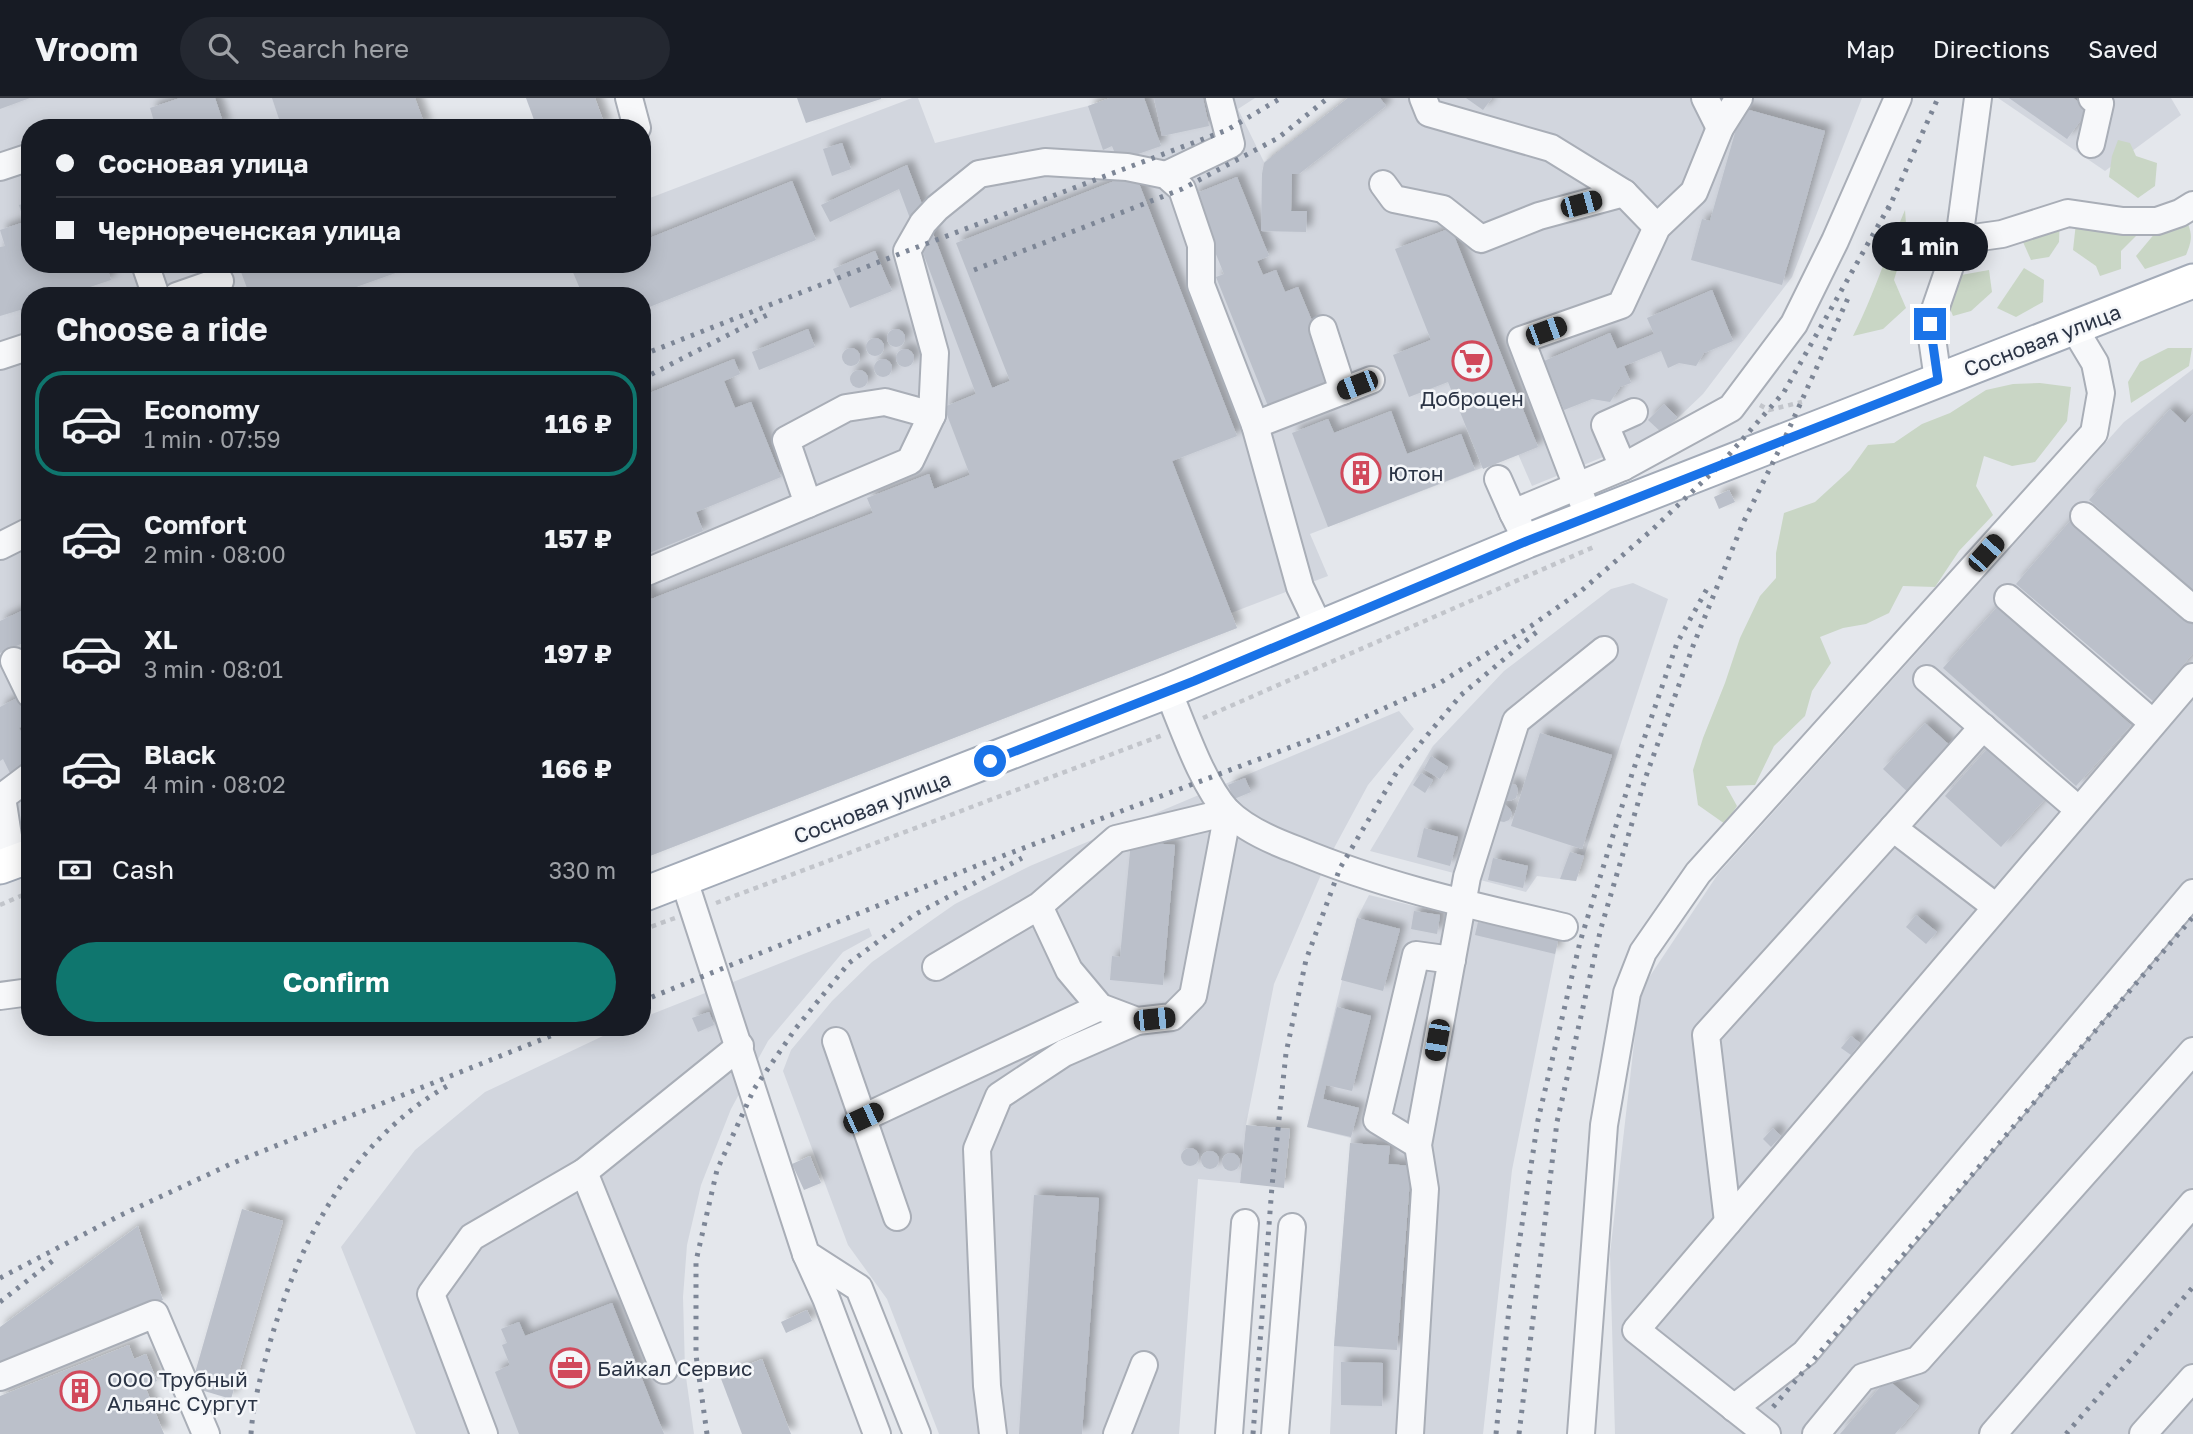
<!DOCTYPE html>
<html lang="en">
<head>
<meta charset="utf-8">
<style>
  body { margin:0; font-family:"Golos Text",sans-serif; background:#242831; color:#f1f3f6; height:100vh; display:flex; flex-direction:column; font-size:26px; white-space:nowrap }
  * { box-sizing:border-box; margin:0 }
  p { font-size:23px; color:#9ea1a6 }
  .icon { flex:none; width:38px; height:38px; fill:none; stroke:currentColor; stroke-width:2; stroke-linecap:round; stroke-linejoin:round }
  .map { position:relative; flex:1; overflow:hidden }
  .side { position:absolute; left:21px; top:189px; width:630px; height:749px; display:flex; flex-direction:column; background:#171b24; border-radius:28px; box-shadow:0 4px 18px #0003 }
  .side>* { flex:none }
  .guide { position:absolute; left:21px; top:21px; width:630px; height:154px; border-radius:28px; box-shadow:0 4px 18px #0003; display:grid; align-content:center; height:154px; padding:0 35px; background:#171b24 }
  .end { position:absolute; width:32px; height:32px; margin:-16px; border:9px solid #1a73e8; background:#fff; box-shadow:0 0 0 4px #fff }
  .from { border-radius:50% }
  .bubble { position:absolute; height:49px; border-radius:24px; background:#171b24; box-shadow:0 4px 18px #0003; font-size:23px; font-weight:700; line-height:49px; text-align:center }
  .car { position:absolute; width:21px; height:42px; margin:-21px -10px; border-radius:9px; box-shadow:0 0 5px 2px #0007; background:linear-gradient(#222 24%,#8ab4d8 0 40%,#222 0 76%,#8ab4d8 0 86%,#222 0) }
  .guide b { display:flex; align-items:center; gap:24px; height:66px; font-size:26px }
  .guide b+b { border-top:2px solid #363941 }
  .guide i { width:18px; height:18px; background:#f1f3f6 }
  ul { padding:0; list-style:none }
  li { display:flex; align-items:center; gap:21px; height:105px; margin:0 14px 10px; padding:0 21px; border:4px solid transparent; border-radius:28px }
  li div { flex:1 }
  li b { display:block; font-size:26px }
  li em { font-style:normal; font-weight:700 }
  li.current { border-color:#0f766e }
  li>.icon { width:63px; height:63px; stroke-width:1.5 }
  h2 { padding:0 35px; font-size:32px; line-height:84px }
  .pay { display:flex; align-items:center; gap:18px; height:77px; padding:0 35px; font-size:26px }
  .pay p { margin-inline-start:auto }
  .button { display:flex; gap:14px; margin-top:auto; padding:14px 35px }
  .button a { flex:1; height:80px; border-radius:42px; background:#0f766e; color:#fff; font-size:28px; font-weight:700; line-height:80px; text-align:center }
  header { display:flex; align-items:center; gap:42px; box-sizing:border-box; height:98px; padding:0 35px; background:#171b24; border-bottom:2px solid #363941 }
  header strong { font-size:33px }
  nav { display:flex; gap:38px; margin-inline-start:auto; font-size:24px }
  .search { width:490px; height:63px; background:#242831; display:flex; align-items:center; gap:18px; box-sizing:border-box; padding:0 24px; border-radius:38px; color:#9ea1a6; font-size:26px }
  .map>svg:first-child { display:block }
  .built { fill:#d2d6de }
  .green { fill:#c9d6c5 }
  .building { fill:#bbc0ca; filter:url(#shadow) }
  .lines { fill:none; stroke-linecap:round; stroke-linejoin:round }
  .minor-casing { stroke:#a9aeb7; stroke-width:30 }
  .major-casing { stroke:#a3abb8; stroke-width:37 }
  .path { stroke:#c2c5cb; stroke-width:4.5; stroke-dasharray:5 5; stroke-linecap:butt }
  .minor { stroke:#f7f8fa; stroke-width:26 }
  .major { stroke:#fff; stroke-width:33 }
  .rail { stroke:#7d8696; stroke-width:5; stroke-dasharray:3.5 7; stroke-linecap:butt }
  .route { stroke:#1a73e8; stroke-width:9 }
  .labels { text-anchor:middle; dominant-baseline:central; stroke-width:5; stroke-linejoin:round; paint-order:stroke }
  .street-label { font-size:21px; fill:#2b3445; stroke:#f4f6f9 }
  .poi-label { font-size:21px; fill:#2b3445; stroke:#f4f6f9; text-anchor:start }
</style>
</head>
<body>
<header>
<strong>Vroom</strong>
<div class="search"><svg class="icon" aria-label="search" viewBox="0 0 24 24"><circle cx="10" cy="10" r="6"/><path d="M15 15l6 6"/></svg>Search here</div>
<nav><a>Map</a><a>Directions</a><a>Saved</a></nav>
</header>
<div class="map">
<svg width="2193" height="1336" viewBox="0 0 2193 1336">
  <defs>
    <filter id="shadow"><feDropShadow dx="6" dy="-6" stdDeviation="3.5" flood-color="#0004"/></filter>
  </defs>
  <rect width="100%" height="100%" fill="#e4e7ec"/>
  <!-- built -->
  <g class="built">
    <polygon points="0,0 415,0 426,30 30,30 30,166 642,166 642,103 912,0 918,0 935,45 1088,8 1110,0 1255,0 1238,11 1264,64 1348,0 1862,0 1792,179 1703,296 1662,335 1532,388 1518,356 1310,436 1328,478 1231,515 1237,530 642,761 642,198 30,198 30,720 0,731"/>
    <polygon points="1998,0 2171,0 2181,17 2105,73"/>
    <polygon points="2193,271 2193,1336 1615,1336 1610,1156 1640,893 1718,776 2124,324"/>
    <polygon points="1633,485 1668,501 1576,783 1537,778 1526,794 1370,753 1433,648 1504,573 1611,491"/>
    <polygon points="1399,613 1414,631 1368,687 1326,765 1274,886 1246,1027 1240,1085 1198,1081 1179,1336 939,1336 887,1201 848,1147 783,973 791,952 832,903 872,864 955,806 1030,768"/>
    <polygon points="1369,797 1558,843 1512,1072 1483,1336 1330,1336 1334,1248 1351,1040 1307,1029 1357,820"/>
    <polygon points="869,830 872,838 843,854 768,943 731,1011 701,1087 687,1147 683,1199 685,1272 694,1336 416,1336 341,1149 415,1052 485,994 622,929 642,929 642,920"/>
  </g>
  <!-- green -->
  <g class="green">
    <polygon points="2118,42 2130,45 2136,58 2157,65 2155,88 2138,100 2109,79 2112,58"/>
    <path d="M1905,112L1907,139L1894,182L1906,210L1883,231L1853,238C1874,197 1887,154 1905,112Z"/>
    <polygon points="2040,115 2060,116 2059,144 2049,159 2031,162 2023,144"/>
    <path d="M2186,121C2193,137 2192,142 2186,157L2145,171L2136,158L2156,134Z"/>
    <polygon points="2076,125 2139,135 2121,153 2121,171 2100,178 2096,168 2073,152"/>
    <polygon points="2024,170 2044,182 2043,204 2016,219 1997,210"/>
    <polygon points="1989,172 1992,194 1971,213 1953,218 1948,206 1961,177"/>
    <polygon points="2168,250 2192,250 2189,268 2131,305 2128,284 2140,264"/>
    <polygon points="2040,285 2071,289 2067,323 2035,364 2012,368 1984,358 1976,388 1993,417 1959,453 1935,489 1903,488 1889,515 1866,526 1843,530 1820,539 1831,565 1812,593 1805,618 1774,648 1755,687 1726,688 1737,708 1725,726 1698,707 1693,672 1703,640 1725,585 1740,540 1760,498 1776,480 1776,455 1784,415 1815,404 1850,372 1868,347 1894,345 1922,326 1950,315 1986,292 2013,286"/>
  </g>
  <!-- building -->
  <g class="building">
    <polygon points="0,0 30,0 0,11"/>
    <polygon points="180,0 215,0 225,30 156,30 150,10"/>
    <polygon points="272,0 415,0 426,30 282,30"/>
    <polygon points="526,0 595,0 606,30 537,30"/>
    <polygon points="797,0 881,0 881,1 806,25"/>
    <polygon points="1110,0 1144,0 1161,48 1118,63 1112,48 1103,52 1088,8"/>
    <polygon points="1154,0 1203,0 1209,28 1162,38"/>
    <polygon points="1348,0 1380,0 1386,8 1299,76 1292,76 1291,113 1307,113 1306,134 1261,133 1262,76 1264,65"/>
    <polygon points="1466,0 1492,0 1483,12"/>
    <polygon points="2009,0 2073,0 2089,11 2067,41"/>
    <polygon points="1742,10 1825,33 1782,187 1691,162 1702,121 1710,123"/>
    <polygon points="842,45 851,71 832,78 823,51"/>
    <polygon points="907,67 992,290 1010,283 956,145 1135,75 1237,338 1172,363 1237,530 642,761 642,487 645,486 651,501 873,415 867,400 929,376 934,391 970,377 944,309 976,296 899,91 830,124 821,107"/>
    <polygon points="1237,79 1269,158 1257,163 1263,177 1276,172 1285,194 1298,189 1320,242 1313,245 1329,283 1268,308 1216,179 1224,176 1192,97"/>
    <polygon points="792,83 816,142 642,212 642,198 583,198 572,172 586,166 642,166 642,143"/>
    <polygon points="30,103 30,166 106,166 111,182 63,198 30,198 30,209 0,218 0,149 5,148 0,132 24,124 19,107"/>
    <polygon points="1451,130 1538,349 1483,371 1448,284 1409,299 1393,257 1431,242 1395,151"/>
    <polygon points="875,153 892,193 850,210 833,171"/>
    <polygon points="238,166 418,166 418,167 331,198 250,198"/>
    <polygon points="1712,192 1733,243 1704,255 1696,268 1679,265 1668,270 1661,253 1624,268 1631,285 1620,289 1610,304 1592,301 1564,312 1544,263 1610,235 1617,251 1654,236 1647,220"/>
    <polygon points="808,231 815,249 759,272 752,254"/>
    <circle cx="896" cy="240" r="9"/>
    <circle cx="875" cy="249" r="9"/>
    <circle cx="851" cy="259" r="9"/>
    <circle cx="905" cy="260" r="9"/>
    <polygon points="734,261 740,276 724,283 735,310 751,304 781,379 696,414 703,433 642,458 642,298"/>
    <circle cx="883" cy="270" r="9"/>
    <circle cx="859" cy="281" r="9"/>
    <polygon points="1664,306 1677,319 1662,335 1648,322"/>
    <polygon points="2170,311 2185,325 2193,316 2193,493 2089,402"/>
    <polygon points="1391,313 1407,356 1461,336 1475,372 1328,429 1292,335 1328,321 1334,335"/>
    <polygon points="1729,392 1735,404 1719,411 1714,399"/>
    <polygon points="2070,423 2193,527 2193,555 2153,603 2016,486"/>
    <polygon points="1998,508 2131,627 2076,688 1943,570"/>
    <polygon points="30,509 30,542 0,555 0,523"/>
    <polygon points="17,600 30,623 19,630 30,649 30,664 10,675 3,661 0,663 0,609"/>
    <polygon points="1925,625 1955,652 1912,698 1883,671"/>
    <polygon points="1540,635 1612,657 1582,751 1511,728"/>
    <polygon points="1989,649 2046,700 2001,749 1945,698"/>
    <polygon points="1431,658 1448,669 1440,681 1424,671"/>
    <polygon points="1421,675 1433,682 1425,695 1413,687"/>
    <polygon points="1245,680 1251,694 1234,701 1228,687"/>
    <polygon points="1508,685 1516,687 1518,692 1516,700 1510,703 1505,702"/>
    <polygon points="1498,707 1504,706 1510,711 1512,716 1509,722 1504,724 1498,723"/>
    <polygon points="1424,730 1458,739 1450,768 1417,759"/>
    <polygon points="1131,743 1175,747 1163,887 1110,882 1112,858 1120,859"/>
    <polygon points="1570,754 1584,758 1576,783 1560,781"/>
    <polygon points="1493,760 1528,768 1523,790 1488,782"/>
    <polygon points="1414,813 1440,817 1437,836 1411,831"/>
    <polygon points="1916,817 1937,834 1926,846 1906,829"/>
    <polygon points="1357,820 1400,831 1383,893 1341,882"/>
    <polygon points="1478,824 1558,843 1555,856 1475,837"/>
    <polygon points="1337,909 1371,918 1352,993 1326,987 1323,1001 1359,1010 1351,1039 1307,1029"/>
    <polygon points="709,914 714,927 698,934 692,920"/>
    <polygon points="1851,938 1860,945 1851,957 1841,950"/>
    <polygon points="1246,1027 1290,1031 1284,1090 1240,1085"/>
    <polygon points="1773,1030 1781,1038 1771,1049 1763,1041"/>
    <polygon points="1350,1045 1390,1048 1388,1066 1411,1068 1397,1252 1334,1248"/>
    <circle cx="1190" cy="1059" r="9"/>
    <circle cx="1210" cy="1062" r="9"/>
    <circle cx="1231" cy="1064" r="9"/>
    <polygon points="810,1058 821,1085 804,1092 792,1066"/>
    <polygon points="1034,1097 1099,1100 1082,1336 1019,1336"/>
    <polygon points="242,1111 283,1123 231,1301 191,1289"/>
    <polygon points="138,1128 163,1202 0,1264 0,1229"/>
    <polygon points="612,1205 664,1336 519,1336 495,1274 510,1267 502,1247 507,1245 501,1231 519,1224 525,1238"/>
    <polygon points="807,1212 812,1223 786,1235 781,1224"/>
    <polygon points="129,1247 134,1261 146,1256 157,1283 145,1288 164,1336 0,1336 0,1298"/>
    <polygon points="762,1261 791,1336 742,1336 720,1278"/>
    <polygon points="1341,1264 1383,1265 1382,1308 1341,1307"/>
    <polygon points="1887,1281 1919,1308 1895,1336 1840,1336"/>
  </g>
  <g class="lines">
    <!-- minor casing -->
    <g class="minor-casing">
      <g id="minor">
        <polyline points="629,0 637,30"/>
        <polyline points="1423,0 1429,15 1551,50 1624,95 1657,129"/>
        <polyline points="1705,0 1720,30"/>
        <polyline points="2091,46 2100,6 2092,0"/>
        <polyline points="0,69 30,59"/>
        <polyline points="1166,77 1231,46 1219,0"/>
        <polyline points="1383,86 1394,101 1443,111 1481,141 1539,118 1624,95"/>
        <polyline points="1959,142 2002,136 2068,115 2123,123 2157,123 2180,115 2193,107"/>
        <polyline points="145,166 156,198"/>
        <polyline points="177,198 220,183"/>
        <polyline points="1323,231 1343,293"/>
        <polyline points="0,258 30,248"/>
        <polyline points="1938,282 1930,226 1959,142 1978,0"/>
        <polyline points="1255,327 1371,282"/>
        <polyline points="1623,369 1605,327 1634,314"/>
        <polyline points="1498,381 1513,415"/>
        <polyline points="1583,404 1521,242 1621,207 1657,129 1694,94 1720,30 1739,0"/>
        <polyline points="808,406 786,342 846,310 885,304 932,317"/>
        <polyline points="2084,418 2193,511"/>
        <polyline points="1527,443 1513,415 1623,369 1731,310 1794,226 1835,143 1898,0"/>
        <polyline points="0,448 30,433"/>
        <polyline points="642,476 910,363 932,317 935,255 907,153 923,125 937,110 979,76 1045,64 1127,69 1166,77 1182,91 1201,147 1201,187 1255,327 1300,489 1320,531"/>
        <polyline points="2008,500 2153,625"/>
        <polyline points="14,563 30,596"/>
        <polyline points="1927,581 2079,712"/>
        <path d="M1168,593C1183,628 1202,686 1227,713C1244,730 1275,744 1297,752C1383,788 1474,808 1564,829"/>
        <polyline points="0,698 2,699 30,678"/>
        <polyline points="2,699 12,764"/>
        <polyline points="1893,730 1983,629"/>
        <polyline points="684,782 806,1156 859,1190 917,1336"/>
        <polyline points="936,869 1039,808 1116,741 1228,714 1193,898 1172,919 1137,923 1100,909 1069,872 1039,808"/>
        <polyline points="0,898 30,894"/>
        <polyline points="836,943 897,1119"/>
        <polyline points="863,1020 1100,909"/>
        <polyline points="1418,1047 1377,1022 1416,857 1452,862"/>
        <polyline points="584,1074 664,1272"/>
        <polyline points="1728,1124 1706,937 1893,730 1996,809"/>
        <polyline points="806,1156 826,1200 877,1336"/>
        <polyline points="0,1279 155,1216 206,1336"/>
        <polyline points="1734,1310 1805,1255 2193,795"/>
        <polyline points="484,1336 431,1196 472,1139 584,1074 740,948"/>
        <polyline points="993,1336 987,1288 977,1051 999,998 1064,955 1137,923"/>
        <polyline points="1117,1336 1144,1267"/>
        <polyline points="1229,1336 1245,1125"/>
        <polyline points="1275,1336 1292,1129"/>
        <polyline points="1410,1336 1425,1091 1418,1047 1467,779 1516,623 1604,552"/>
        <polyline points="1581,1336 1604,1027 1627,895 1643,854 1698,775 2094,335 2101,295 2095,265 2074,230"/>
        <polyline points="1767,1336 1636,1232 2193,579"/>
        <polyline points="1816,1336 1863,1279 1918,1262 2193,953"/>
        <polyline points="1993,1336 2193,1105"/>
        <polyline points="2143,1336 2193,1280"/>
      </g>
    </g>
    <!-- major casing -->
    <g class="major-casing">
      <g id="major">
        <polyline points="0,769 30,758"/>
        <polyline points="642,797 1168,593 1527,443 2193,183"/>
      </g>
    </g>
    <!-- path -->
    <g class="path">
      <polyline points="1760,307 1769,312 1802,304"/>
      <polyline points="1203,620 1596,448"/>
      <polyline points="716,805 1163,637"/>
      <polyline points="0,807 30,794"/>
      <polyline points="642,832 675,820"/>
    </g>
    <!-- minor -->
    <use href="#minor" class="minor"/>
    <!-- major -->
    <use href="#major" class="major"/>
    <!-- rail -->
    <g class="rail">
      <polyline points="1888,112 1938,0"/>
      <polyline points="974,172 1182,91 1278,40 1328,0"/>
      <polyline points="642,257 907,153 1227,32 1281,0"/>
      <polyline points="642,281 769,216"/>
      <polyline points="642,903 976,768 1336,632 1438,586 1531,528 1581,493 1653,431 1719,368 1784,294 1892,103"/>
      <polyline points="0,1180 119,1118 233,1065 573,929"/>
      <polyline points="0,1204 55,1161"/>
      <polyline points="1773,1309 2193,819"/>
      <path d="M251,1336C253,1305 261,1277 269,1248C299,1143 351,1042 449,987"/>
      <polyline points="707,1336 696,1257 696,1163 717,1072 754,991 796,930 849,865 914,817 1022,760"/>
      <polyline points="1253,1336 1272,1088 1286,955 1306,862 1340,770 1398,672 1461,597 1539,532"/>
      <polyline points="1496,1336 1509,1211 1538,1022 1580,844 1632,676 1677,545 1708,489"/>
      <polyline points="1519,1336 1557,1024 1601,830 1645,681 1693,548 1743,425 1783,344 1849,198"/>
      <polyline points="2066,1336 2193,1189"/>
    </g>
  </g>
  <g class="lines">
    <!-- route -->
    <polyline class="route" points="990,663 1194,583 1527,443 1938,282 1930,226"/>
  </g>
  <!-- icons -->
  <defs>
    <g id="supermarket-ring" transform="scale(2.0125)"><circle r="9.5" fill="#f4f6f9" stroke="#d1495b" stroke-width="1.5"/><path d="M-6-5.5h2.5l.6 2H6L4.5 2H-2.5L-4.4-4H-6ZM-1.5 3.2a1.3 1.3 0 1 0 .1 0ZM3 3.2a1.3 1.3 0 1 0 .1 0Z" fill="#d1495b"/></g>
    <g id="building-ring" transform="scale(2.0125)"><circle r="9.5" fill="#f4f6f9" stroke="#d1495b" stroke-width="1.5"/><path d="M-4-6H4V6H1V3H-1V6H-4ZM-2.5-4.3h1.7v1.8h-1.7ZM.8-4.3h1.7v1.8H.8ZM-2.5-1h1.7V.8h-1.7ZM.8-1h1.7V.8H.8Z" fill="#d1495b"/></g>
    <g id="office-ring" transform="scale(2.0125)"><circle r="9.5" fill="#f4f6f9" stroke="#d1495b" stroke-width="1.5"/><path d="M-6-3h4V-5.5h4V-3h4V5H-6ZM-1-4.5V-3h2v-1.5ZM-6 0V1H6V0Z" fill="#d1495b"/></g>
  </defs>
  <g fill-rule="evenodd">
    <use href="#supermarket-ring" x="1472" y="263"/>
    <use href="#building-ring" x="1361" y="375"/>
    <use href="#office-ring" x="570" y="1270"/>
    <use href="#building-ring" x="80" y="1293"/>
  </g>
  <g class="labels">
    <!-- street labels -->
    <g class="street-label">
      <text transform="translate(2042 242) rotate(-21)">Сосновая улица</text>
      <text transform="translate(872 709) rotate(-21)">Сосновая улица</text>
    </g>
    <!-- poi labels -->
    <g class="poi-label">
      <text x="1472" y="300" text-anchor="middle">Доброцен</text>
      <text x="1388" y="375">Ютон</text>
      <text x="597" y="1270">Байкал Сервис</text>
      <text x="107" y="1281">ООО Трубный<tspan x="107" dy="24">Альянс Сургут</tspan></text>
    </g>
  </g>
</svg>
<i class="end from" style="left:990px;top:663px"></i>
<i class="end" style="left:1930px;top:226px"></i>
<div class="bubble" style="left:1872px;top:124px;width:116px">1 min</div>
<i class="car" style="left:1581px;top:106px;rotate:75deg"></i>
<i class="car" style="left:1546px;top:233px;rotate:70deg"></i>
<i class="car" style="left:1357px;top:287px;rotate:249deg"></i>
<i class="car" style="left:1986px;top:455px;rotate:42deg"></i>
<i class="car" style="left:1154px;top:921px;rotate:84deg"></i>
<i class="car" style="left:1437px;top:942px;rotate:190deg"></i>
<i class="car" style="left:863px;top:1020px;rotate:65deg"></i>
<div class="guide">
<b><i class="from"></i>Сосновая улица</b>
<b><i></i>Чернореченская улица</b>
</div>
<section class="side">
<h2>Choose a ride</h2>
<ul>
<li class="current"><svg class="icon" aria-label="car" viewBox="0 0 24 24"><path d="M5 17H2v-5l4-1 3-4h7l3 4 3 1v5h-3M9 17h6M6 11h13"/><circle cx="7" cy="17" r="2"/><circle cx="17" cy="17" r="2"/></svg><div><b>Economy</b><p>1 min · 07:59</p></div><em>116 ₽</em></li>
<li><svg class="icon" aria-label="car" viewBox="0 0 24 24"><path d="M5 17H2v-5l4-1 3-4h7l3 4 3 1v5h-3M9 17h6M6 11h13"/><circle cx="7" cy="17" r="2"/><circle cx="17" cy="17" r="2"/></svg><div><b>Comfort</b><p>2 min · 08:00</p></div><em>157 ₽</em></li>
<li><svg class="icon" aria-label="car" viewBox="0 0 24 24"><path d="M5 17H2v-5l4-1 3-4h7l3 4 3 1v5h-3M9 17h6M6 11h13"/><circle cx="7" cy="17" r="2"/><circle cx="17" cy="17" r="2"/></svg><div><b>XL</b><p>3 min · 08:01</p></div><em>197 ₽</em></li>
<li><svg class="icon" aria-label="car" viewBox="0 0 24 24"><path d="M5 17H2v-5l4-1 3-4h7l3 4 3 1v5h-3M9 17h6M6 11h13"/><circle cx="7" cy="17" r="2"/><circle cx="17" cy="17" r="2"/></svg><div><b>Black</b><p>4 min · 08:02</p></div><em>166 ₽</em></li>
</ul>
<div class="pay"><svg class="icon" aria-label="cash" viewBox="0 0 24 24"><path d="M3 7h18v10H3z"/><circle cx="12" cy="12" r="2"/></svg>Cash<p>330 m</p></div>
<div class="button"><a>Confirm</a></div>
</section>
</div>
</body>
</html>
